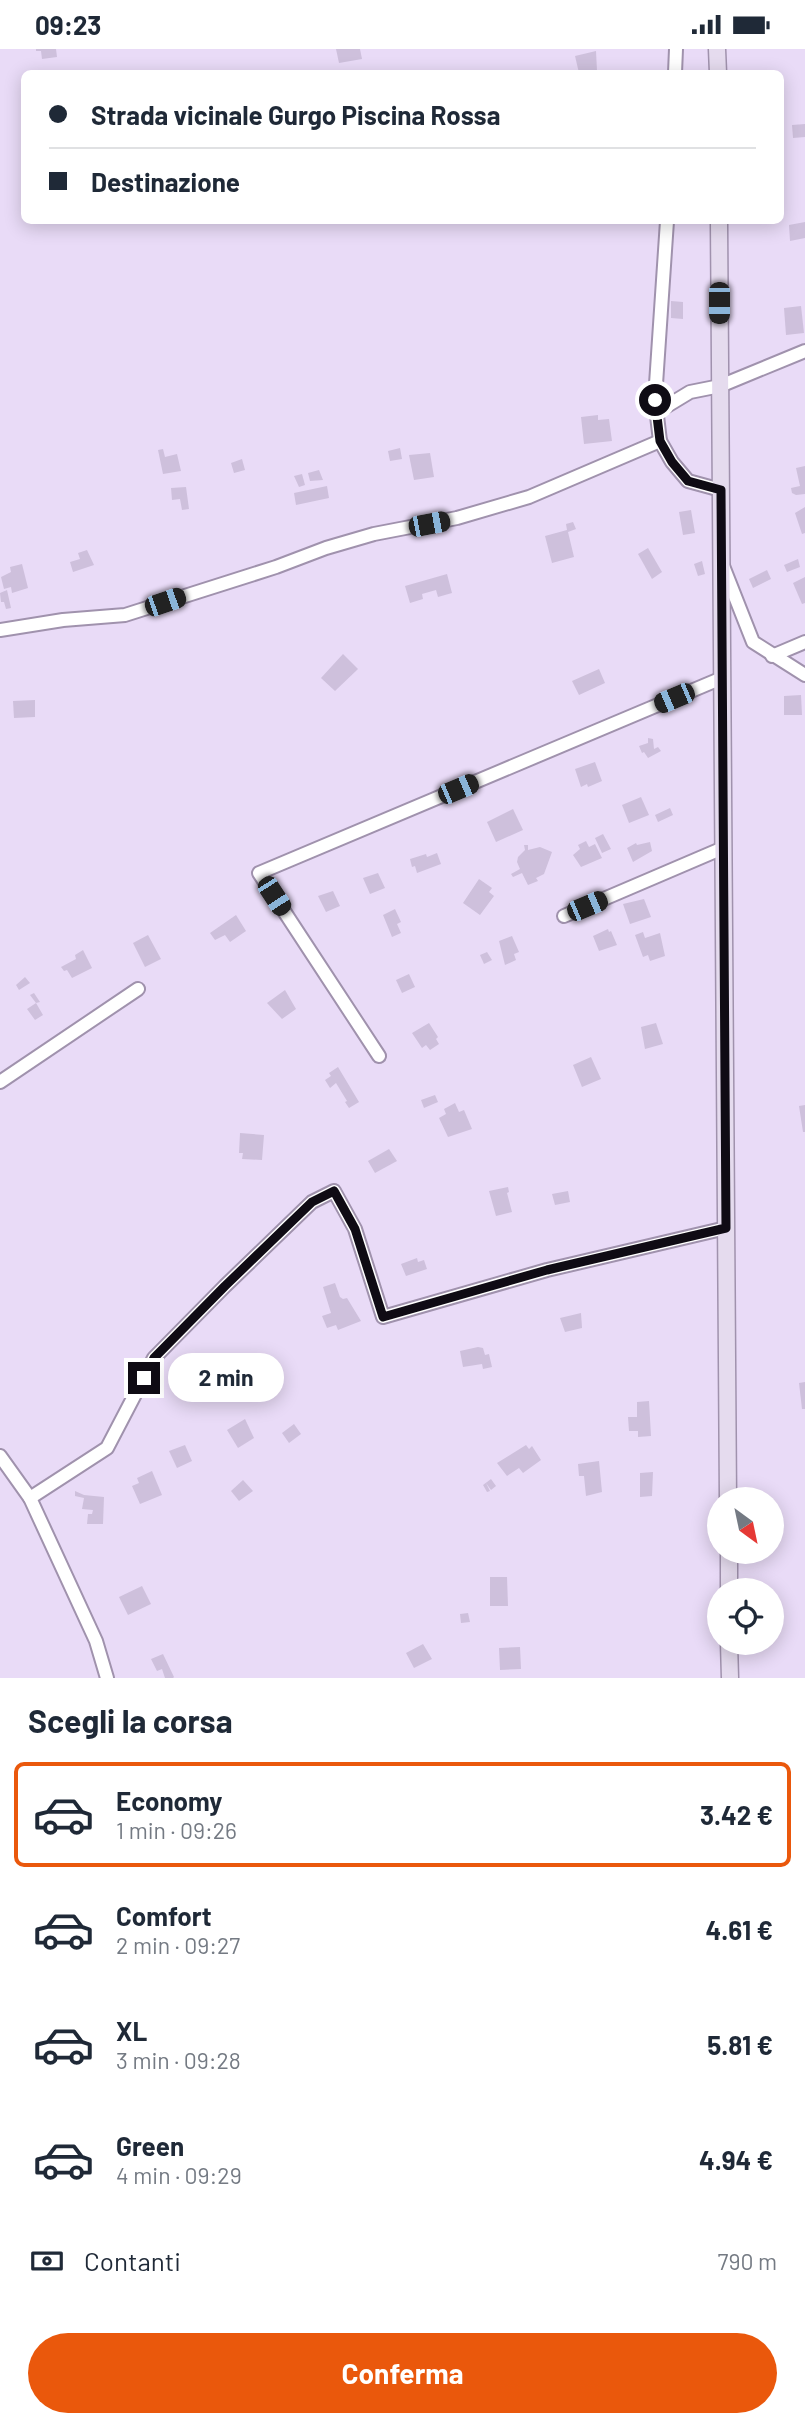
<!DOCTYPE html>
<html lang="it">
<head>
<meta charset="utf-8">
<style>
  body { margin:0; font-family:Barlow,sans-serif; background:#f2f2f3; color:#1f2937; height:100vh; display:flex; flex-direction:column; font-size:26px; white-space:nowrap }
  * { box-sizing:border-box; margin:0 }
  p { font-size:23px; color:#747a83 }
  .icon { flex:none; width:38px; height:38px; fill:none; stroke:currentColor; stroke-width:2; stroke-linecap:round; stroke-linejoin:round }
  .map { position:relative; height:1629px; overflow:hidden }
  .drawer { display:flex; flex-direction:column; background:#fff; flex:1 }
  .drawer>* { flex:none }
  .guide { position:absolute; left:21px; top:21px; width:763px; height:154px; border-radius:10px; box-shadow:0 4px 18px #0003; display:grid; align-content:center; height:154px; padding:0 28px; background:#fff }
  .needle { width:46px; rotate:147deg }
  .controls { position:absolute; left:707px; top:1438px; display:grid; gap:14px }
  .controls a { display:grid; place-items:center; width:77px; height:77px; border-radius:50%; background:#fff; box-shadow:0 4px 18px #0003; font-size:35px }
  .end { position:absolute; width:32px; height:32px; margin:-16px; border:9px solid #0f0b14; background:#fff; box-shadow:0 0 0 4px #fff }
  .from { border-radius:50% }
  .bubble { position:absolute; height:49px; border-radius:24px; background:#fff; box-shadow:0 4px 18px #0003; font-size:23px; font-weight:700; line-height:49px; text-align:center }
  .car { position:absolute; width:21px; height:42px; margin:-21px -10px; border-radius:9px; box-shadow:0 0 5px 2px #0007; background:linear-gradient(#222 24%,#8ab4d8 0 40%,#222 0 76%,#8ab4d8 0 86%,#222 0) }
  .guide b { display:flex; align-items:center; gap:24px; height:66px; font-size:26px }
  .guide b+b { border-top:2px solid #e0e1e3 }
  .guide i { width:18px; height:18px; background:#1f2937 }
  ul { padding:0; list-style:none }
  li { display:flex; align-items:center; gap:21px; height:105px; margin:0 14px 10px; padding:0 14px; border:4px solid transparent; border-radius:10px }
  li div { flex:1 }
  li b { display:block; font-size:26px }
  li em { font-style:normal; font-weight:700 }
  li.active { border-color:#ea580c }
  li>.icon { width:63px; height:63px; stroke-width:1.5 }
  h2 { padding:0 28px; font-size:32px; line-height:84px }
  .pay { display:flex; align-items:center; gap:18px; height:77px; padding:0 28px; font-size:26px }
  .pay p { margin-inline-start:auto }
  .action { display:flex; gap:14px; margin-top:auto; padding:14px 28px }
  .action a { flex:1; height:80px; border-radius:42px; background:#ea580c; color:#fff; font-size:28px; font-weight:700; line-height:80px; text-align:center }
  .status { display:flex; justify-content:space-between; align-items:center; height:49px; padding:0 35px; background:#fff; direction:ltr }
  .status svg { height:19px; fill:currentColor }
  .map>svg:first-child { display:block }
  .building { fill:#cec0dc }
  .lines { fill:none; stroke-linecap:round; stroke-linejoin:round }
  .minor-casing { stroke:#a092ad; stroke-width:16 }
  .secondary-casing { stroke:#a092ad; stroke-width:19 }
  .minor { stroke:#fff; stroke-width:12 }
  .secondary { stroke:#e5dbee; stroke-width:16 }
  .route { stroke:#0f0b14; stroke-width:9 }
</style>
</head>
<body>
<div class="status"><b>09:23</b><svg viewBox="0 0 49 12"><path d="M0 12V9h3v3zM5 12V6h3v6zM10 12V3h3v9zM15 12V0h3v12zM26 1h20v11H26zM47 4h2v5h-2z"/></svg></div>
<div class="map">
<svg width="805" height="1629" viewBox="0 0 805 1629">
  <rect width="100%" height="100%" fill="#e9dbf7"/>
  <!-- building -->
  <g class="building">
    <polygon points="36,0 56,0 57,8 42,10 41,2 36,2"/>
    <polygon points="336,0 360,0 362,10 339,14"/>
    <polygon points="596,2 597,22 579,24 575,7"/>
    <polygon points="805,75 805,88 793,89 792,76"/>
    <polygon points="805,173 805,189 790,192 789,176"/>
    <polygon points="671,252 683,253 683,270 671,269"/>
    <polygon points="801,257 804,284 786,286 784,259"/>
    <polygon points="598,366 598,371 609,370 612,392 584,395 581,368"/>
    <polygon points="400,399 402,410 390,412 388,402"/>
    <polygon points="163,400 165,408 177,405 181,422 163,425 158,401"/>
    <polygon points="430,404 434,428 414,431 409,406"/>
    <polygon points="242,410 245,421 234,424 231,414"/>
    <polygon points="805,417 805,445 796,446 792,444 791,439 800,437 796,419"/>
    <polygon points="319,421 323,431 310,432 308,424"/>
    <polygon points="302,425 305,436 299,438 294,427"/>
    <polygon points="327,437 329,449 296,456 294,444"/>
    <polygon points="186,438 189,460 182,461 180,450 172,451 171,439"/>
    <polygon points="805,458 805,484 802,485 795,464"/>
    <polygon points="691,461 695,484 683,486 679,463"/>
    <polygon points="573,473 576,480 568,483 574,508 552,514 545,487 567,481 566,475"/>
    <polygon points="648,499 662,523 652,530 638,505"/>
    <polygon points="87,501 94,516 73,523 70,513 80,510 78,504"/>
    <polygon points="798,510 800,518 787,523 784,516"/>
    <polygon points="702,512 705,525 698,527 694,515"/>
    <polygon points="22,515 28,539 12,544 11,538 4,540 1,528 11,523 10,518"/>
    <polygon points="767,521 771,530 753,539 749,530"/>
    <polygon points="447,525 452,544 438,548 436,541 422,545 423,550 410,554 405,537"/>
    <polygon points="805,528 805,554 802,555 793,534"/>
    <polygon points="7,541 11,559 6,560 4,553 1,553 0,544"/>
    <polygon points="343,605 358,620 335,642 321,629"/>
    <polygon points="599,620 605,634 579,646 572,632"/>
    <polygon points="801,646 802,666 784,666 784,647"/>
    <polygon points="35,651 35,668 14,669 13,652"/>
    <polygon points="648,689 653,690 654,700 658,698 661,702 648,709 644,703 642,704 639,697 648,694"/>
    <polygon points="595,713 602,732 588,738 587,735 581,738 575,720"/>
    <polygon points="641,748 649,766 629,774 622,756"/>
    <polygon points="670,759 673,766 658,773 655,766"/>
    <polygon points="513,760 523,781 496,793 487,773"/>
    <polygon points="603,785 611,800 602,804 595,789"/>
    <polygon points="586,792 589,798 595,795 602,809 581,818 573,806 580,800 578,796"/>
    <polygon points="650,793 652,802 633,813 627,799 636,794 637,796"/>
    <polygon points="524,796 528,796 528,801 540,798 552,803 544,825 536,829 538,832 528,836 522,824 513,828 511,825 520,820 517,813 518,808 525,801"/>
    <polygon points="437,804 441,815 417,824 415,817 412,818 410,810 426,805 427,808"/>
    <polygon points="378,824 385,839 370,845 363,829"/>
    <polygon points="479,830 492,839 489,843 494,847 480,866 463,854"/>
    <polygon points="333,842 340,857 326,863 318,847"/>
    <polygon points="644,850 651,868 630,875 623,855"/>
    <polygon points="395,860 401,873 397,875 401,884 392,888 383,866"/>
    <polygon points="236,866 246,882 230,893 225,886 215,891 210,884"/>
    <polygon points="608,880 609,883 611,882 617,896 599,902 593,887"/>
    <polygon points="643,883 645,889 660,884 665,907 650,912 648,906 643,908 635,886"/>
    <polygon points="148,886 161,910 145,918 133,894"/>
    <polygon points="512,887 519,903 514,905 516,911 505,916 499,892"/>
    <polygon points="83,901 92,919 72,929 67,921 64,922 61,918 76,910 75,906"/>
    <polygon points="487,903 492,911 484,915 480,906"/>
    <polygon points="409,925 415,938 402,944 396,931"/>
    <polygon points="25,928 30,934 19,941 16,936"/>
    <polygon points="285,941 296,960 282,970 267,954"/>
    <polygon points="34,944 40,953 36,954 43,966 35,971 27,960 36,954 30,946"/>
    <polygon points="429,974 438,988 436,990 439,995 430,1001 426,996 422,999 412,984"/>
    <polygon points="656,974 663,995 645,1000 641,978"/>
    <polygon points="591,1008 601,1030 582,1038 573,1016"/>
    <polygon points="338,1018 359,1053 349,1059 345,1053 347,1052 336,1034 330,1039 325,1031 331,1027 329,1024"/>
    <polygon points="435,1046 438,1053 424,1059 421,1051"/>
    <polygon points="455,1054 459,1063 464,1061 472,1080 448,1088 439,1069 446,1065 444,1060"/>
    <polygon points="805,1056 805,1083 803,1083 799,1057"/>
    <polygon points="240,1084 264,1086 262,1111 242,1110 243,1104 239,1104"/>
    <polygon points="389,1100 397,1112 375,1124 368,1112"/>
    <polygon points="508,1138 509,1143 507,1144 512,1163 496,1167 489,1142"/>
    <polygon points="568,1142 570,1153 555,1156 552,1145"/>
    <polygon points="417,1209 418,1213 424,1211 427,1220 406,1227 401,1215"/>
    <polygon points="335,1234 340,1248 343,1250 347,1249 361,1272 338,1281 336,1276 327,1279 322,1267 331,1264 323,1238"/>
    <polygon points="581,1264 582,1279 565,1283 560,1269"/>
    <polygon points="478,1298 483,1299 485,1306 489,1305 492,1318 483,1320 482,1315 463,1318 460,1302"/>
    <polygon points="243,1311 253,1327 235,1337 224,1319 236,1312 238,1314"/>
    <polygon points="805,1333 805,1360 802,1360 799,1334"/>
    <polygon points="649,1352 651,1387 638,1388 638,1382 629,1382 628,1368 637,1368 637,1353"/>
    <polygon points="245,1370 254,1389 238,1399 227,1381"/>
    <polygon points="294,1375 301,1385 289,1394 282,1384"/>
    <polygon points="185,1396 192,1412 177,1419 169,1402"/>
    <polygon points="526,1396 529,1400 532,1397 541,1411 523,1424 519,1419 507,1427 497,1414"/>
    <polygon points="599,1412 602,1443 586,1447 584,1427 579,1427 578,1415"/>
    <polygon points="152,1422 162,1446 140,1455 132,1437 139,1434 137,1429"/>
    <polygon points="653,1423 652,1447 640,1448 640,1424"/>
    <polygon points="491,1430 496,1437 491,1441 486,1434 490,1442 487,1443 483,1436"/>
    <polygon points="243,1431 253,1442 239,1452 231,1442"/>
    <polygon points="75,1442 84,1446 104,1448 103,1475 87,1475 88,1465 92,1465 93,1461 82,1460 84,1449 75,1447"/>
    <polygon points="490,1528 507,1528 508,1557 490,1557"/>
    <polygon points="142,1537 151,1555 128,1566 119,1548"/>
    <polygon points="468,1564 470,1573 461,1574 460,1565"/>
    <polygon points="423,1595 432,1610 414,1619 406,1604"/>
    <polygon points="520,1598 521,1620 500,1621 499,1599"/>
    <polygon points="163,1605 174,1628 173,1629 165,1629 162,1620 157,1622 151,1610"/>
  </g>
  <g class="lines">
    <!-- minor casing -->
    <g class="minor-casing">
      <g id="minor">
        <polyline points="675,24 676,0"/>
        <polyline points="667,172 655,350 660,392 672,413 688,432 721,441"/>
        <polyline points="657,363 690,343 720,337 805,302"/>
        <polyline points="723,517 753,593 805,626"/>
        <polyline points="0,581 63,571 125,566 276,518 326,499 374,485 457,469 529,448 660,392"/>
        <polyline points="772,607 805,593"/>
        <polyline points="564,867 723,799"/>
        <polyline points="379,1007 259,824 722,629"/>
        <polyline points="0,1033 138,940"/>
        <polyline points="0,1407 30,1449"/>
        <polyline points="107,1629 96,1592 30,1449 107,1399 154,1309 225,1237 312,1153 334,1142 355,1180 383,1268 547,1221 726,1179"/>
      </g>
    </g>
    <!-- secondary casing -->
    <g class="secondary-casing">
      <g id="secondary">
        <polyline points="717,0 718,24"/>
        <polyline points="719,172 728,1451"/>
        <polyline points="729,1503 729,1542"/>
        <polyline points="729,1594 730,1629"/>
      </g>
    </g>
    <!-- minor -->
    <use href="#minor" class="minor"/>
    <!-- secondary -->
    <use href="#secondary" class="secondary"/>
  </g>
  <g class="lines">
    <!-- route -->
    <polyline class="route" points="144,1329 154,1309 225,1237 312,1153 334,1142 355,1180 383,1268 547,1221 726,1179 721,441 688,432 672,413 660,392 655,351"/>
  </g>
</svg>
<div class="controls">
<a><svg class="needle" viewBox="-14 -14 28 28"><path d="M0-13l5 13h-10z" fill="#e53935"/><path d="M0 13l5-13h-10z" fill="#747a83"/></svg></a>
<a><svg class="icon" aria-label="locate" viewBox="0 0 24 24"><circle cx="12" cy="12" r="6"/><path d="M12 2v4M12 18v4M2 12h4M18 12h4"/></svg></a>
</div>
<i class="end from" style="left:655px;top:351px"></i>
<i class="end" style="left:144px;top:1329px"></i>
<div class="bubble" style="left:168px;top:1304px;width:116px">2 min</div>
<i class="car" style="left:719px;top:254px;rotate:180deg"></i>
<i class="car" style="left:429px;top:475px;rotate:79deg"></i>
<i class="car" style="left:165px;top:553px;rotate:71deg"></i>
<i class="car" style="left:674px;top:649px;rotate:247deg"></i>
<i class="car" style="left:458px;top:740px;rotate:67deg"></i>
<i class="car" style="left:274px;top:847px;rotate:147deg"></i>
<i class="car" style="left:587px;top:857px;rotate:67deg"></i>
<div class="guide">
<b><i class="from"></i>Strada vicinale Gurgo Piscina Rossa</b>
<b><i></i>Destinazione</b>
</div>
</div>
<section class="drawer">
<h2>Scegli la corsa</h2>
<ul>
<li class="active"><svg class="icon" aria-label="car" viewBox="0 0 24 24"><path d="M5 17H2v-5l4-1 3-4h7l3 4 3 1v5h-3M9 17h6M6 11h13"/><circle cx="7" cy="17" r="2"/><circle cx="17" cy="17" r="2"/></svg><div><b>Economy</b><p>1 min · 09:26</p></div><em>3.42 €</em></li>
<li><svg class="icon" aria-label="car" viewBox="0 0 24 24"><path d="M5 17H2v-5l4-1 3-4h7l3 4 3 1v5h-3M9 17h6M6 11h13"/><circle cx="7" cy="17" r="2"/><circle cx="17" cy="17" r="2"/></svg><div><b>Comfort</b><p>2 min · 09:27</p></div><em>4.61 €</em></li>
<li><svg class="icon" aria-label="car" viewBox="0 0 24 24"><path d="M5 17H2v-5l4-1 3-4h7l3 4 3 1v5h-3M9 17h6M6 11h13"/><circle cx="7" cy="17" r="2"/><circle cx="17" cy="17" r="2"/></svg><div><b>XL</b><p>3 min · 09:28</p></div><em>5.81 €</em></li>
<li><svg class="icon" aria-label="car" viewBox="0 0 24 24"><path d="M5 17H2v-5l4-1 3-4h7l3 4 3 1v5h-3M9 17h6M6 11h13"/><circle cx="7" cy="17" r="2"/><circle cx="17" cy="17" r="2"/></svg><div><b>Green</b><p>4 min · 09:29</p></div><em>4.94 €</em></li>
</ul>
<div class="pay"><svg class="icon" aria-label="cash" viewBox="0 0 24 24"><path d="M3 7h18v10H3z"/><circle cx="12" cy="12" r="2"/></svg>Contanti<p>790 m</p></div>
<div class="action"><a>Conferma</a></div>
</section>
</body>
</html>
